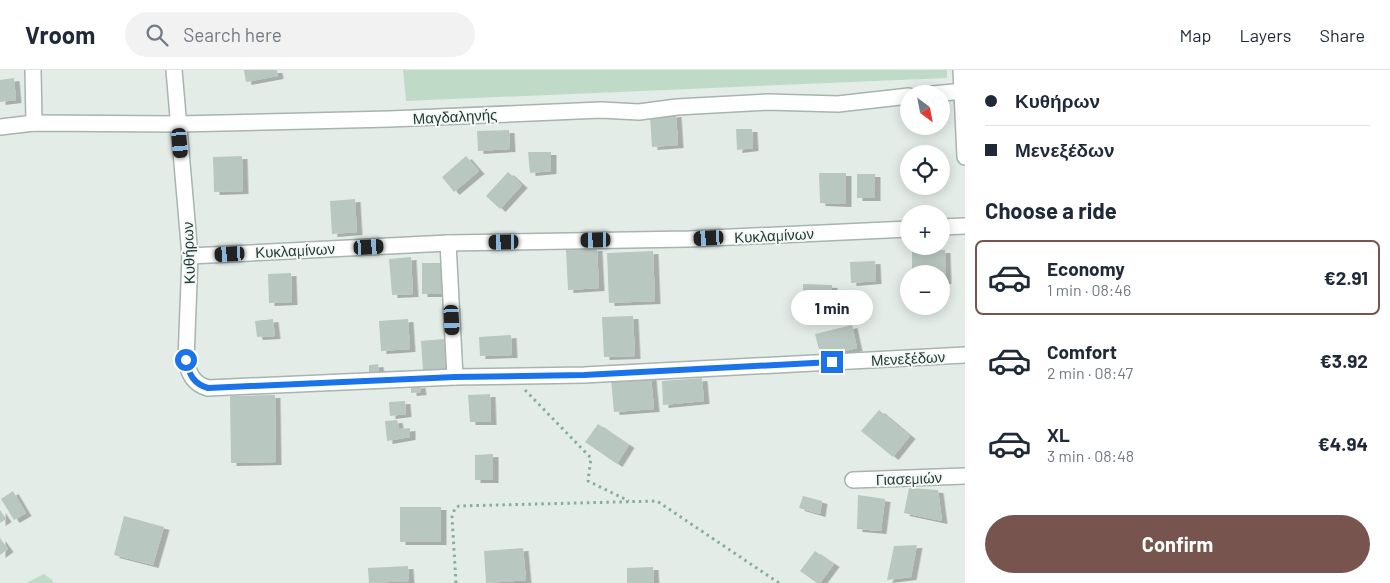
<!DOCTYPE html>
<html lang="en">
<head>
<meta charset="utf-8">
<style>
  body { margin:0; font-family:Barlow,sans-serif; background:#f2f2f3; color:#1f2937; height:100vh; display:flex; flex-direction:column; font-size:19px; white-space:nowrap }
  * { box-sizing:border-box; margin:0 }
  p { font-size:16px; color:#747a83 }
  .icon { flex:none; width:28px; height:28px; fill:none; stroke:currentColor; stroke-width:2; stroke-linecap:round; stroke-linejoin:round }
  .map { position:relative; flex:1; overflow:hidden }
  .side { display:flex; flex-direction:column; background:#fff; width:425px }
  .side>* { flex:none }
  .hud { display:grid; align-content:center; height:110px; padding:0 20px; background:#fff }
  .needle { width:32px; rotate:148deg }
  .fabs { position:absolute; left:900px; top:15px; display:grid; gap:10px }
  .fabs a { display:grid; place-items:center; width:50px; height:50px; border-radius:50%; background:#fff; box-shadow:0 2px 12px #0003; font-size:25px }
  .end { position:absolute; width:22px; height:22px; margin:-11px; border:6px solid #1a73e8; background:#fff; box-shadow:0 0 0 2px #fff }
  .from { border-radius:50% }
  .bubble { position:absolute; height:35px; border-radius:18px; background:#fff; box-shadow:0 2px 12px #0003; font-size:16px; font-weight:700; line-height:35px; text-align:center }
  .car { position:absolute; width:15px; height:30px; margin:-15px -8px; border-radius:6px; box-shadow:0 0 4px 1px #0007; background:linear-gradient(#222 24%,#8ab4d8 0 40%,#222 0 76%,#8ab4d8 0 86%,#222 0) }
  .hud b { display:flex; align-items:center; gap:18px; height:48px; font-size:19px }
  .hud b+b { border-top:1px solid #e0e1e3 }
  .hud i { width:12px; height:12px; background:#1f2937 }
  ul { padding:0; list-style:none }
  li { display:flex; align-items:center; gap:15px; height:75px; margin:0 10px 8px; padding:0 10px; border:2px solid transparent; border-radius:8px }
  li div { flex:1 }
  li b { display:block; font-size:19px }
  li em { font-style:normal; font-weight:700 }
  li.selected { border-color:#78544e }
  li>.icon { width:45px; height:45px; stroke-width:1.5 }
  h2 { padding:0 20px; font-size:22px; line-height:60px }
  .cta { display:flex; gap:10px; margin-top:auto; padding:10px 20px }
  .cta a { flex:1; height:58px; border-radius:30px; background:#78544e; color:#fff; font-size:20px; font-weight:700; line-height:58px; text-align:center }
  header { display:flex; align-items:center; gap:30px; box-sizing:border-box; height:70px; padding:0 25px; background:#fff; border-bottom:1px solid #e0e1e3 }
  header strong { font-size:24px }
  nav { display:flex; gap:28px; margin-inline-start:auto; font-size:18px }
  .search { width:350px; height:45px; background:#f2f2f3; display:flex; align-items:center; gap:12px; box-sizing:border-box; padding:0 18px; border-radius:28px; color:#747a83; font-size:19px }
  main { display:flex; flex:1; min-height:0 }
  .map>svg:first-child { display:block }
  .green { fill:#bfdbc7 }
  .building { fill:#b9c7c1; filter:url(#shadow) }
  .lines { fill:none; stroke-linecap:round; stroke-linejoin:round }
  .street-casing { stroke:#a7b4af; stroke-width:18 }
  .path { stroke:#88aca1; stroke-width:3; stroke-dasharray:2.5 4; stroke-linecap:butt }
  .street { stroke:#fff; stroke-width:15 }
  .route { stroke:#1a73e8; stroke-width:6 }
  .labels { text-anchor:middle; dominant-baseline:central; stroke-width:4; stroke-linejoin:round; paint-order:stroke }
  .street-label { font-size:15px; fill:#253c36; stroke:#f4f9f7 }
</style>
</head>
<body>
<header>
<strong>Vroom</strong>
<div class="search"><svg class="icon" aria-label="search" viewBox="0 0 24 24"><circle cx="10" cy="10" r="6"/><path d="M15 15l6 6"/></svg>Search here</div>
<nav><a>Map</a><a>Layers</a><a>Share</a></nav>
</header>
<main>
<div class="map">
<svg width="965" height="513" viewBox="0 0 965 513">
  <defs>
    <filter id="shadow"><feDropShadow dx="5.5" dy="3" stdDeviation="0" flood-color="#0004"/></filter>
  </defs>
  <rect width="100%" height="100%" fill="#e4ece8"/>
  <!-- green -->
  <g class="green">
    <polygon points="403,0 947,0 947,8 406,31"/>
    <polygon points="44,504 52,510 54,513 26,513"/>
  </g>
  <!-- building -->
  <g class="building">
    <polygon points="244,0 277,0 278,6 246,12"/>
    <polygon points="14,8 16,30 0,32 0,10"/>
    <polygon points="676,44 678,75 652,77 650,46"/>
    <polygon points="736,59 752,59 753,78 737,80"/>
    <polygon points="509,60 510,79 478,81 477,61"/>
    <polygon points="528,82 551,82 551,101 530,103"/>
    <polygon points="242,86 243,121 214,122 213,87"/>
    <polygon points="466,86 479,101 454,122 442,107"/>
    <polygon points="508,102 522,115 500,139 486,126"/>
    <polygon points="819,103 846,103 846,134 820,133"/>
    <rect x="857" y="104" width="18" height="24"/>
    <polygon points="355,129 357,162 332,164 330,131"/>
    <polygon points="597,178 599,218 568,220 566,180"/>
    <polygon points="945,180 946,211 941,211 941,204 912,204 912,181"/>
    <polygon points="653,181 655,231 609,233 607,183"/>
    <polygon points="411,187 413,224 392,225 389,189"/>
    <polygon points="875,191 876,211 851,213 850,192"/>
    <rect x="422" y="193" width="20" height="31"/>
    <polygon points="291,203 292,232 269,233 268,204"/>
    <polygon points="803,214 832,215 832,233 852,234 852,251 803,252"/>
    <polygon points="633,246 635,286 604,287 602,247"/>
    <polygon points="273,249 275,266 257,267 255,251"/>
    <polygon points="408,249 410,279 381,281 379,251"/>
    <polygon points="852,255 857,278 821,287 815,264"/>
    <polygon points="511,265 512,285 480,286 479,267"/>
    <polygon points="444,269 447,298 423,301 421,271"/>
    <polygon points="378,294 379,302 369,302 369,295"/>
    <polygon points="651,307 654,339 614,342 611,310"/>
    <polygon points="702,308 704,331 663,335 662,311"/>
    <polygon points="420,315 421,322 411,323 411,316"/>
    <polygon points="490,324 491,352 470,352 468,325"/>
    <polygon points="275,325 276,392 231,393 230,326"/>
    <polygon points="405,331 406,344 390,346 389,332"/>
    <polygon points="879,340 910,366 893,387 861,361"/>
    <polygon points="397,350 399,359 410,358 410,367 387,371 385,351"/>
    <polygon points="598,354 629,375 617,394 585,372"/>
    <polygon points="493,384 493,410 475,410 475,385"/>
    <polygon points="909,418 938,420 942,451 904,443"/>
    <polygon points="13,421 26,443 14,450 1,429"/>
    <polygon points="858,425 885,429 881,461 857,459"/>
    <polygon points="803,426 822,431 820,444 799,438"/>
    <rect x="400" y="437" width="41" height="35"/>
    <polygon points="0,440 6,449 0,453"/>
    <polygon points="124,446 164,457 153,495 114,485"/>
    <polygon points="0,468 8,479 0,485"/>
    <polygon points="917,475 911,507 887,510 894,476"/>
    <polygon points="523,478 526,510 486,513 484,481"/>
    <polygon points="815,481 834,494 820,513 817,513 800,501"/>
    <polygon points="408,496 409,511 369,513 368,498"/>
    <polygon points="653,497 654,513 627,513 627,498"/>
  </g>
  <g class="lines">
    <!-- street casing -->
    <g class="street-casing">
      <g id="street">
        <polyline points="33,0 34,53"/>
        <path d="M174,0L190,186L186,290C189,305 194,314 208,318L455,307L584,305L965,285"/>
        <polyline points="961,0 965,87"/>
        <polyline points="932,24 965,21"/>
        <polyline points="0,57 34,53 178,54 390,49 601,40 639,42 677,37 767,32 838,34 909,26"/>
        <polyline points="941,157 965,156"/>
        <polyline points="448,173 455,307"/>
        <polyline points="190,186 448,173 689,169 909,159"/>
        <polyline points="853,410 965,406"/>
      </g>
    </g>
    <!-- path -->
    <g class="path">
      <polyline points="525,320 591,388 588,411 629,431"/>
      <polyline points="456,513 452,447 455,438 459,436 657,431 779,513"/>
    </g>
    <!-- street -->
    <use href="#street" class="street"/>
  </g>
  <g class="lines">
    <!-- route -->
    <path class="route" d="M186,290C189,305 194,314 208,318L455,307L584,305L832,292"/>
  </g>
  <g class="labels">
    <!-- street labels -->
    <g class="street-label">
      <text transform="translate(455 46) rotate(-3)">Μαγδαληνής</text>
      <text transform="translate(774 165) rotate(-3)">Κυκλαμίνων</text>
      <text transform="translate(295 180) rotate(-3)">Κυκλαμίνων</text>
      <text transform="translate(188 183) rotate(-92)">Κυθήρων</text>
      <text transform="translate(908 288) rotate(-3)">Μενεξέδων</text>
      <text transform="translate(909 408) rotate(-2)">Γιασεμιών</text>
    </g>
  </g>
</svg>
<div class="fabs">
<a><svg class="needle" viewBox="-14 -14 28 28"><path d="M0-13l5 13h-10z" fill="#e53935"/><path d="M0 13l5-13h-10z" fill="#747a83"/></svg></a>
<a><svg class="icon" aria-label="locate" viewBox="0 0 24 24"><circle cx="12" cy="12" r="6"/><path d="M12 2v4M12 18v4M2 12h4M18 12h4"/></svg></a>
<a>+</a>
<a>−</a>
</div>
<i class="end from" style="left:186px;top:290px"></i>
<i class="end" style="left:832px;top:292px"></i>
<div class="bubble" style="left:791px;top:220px;width:82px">1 min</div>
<i class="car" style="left:180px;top:73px;rotate:175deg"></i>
<i class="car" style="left:709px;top:168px;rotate:267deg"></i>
<i class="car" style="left:596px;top:170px;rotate:269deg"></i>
<i class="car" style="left:504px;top:172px;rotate:269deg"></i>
<i class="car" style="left:369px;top:177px;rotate:87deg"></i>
<i class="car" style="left:230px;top:184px;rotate:267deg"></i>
<i class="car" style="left:452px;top:250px;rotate:177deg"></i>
</div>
<section class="side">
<div class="hud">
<b><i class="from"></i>Κυθήρων</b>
<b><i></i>Μενεξέδων</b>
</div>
<h2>Choose a ride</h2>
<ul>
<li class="selected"><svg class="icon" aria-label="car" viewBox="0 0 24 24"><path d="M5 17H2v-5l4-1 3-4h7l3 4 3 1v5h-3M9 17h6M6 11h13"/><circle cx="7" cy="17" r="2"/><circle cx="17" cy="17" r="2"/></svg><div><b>Economy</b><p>1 min · 08:46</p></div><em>€2.91</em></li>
<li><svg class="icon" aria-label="car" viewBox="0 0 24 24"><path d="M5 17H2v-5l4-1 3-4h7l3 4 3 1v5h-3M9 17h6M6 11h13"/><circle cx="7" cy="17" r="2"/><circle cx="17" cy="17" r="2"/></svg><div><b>Comfort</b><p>2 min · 08:47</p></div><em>€3.92</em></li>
<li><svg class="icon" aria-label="car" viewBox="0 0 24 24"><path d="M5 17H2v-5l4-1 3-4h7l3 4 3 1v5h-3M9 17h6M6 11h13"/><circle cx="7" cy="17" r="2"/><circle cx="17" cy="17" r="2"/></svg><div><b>XL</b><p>3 min · 08:48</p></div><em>€4.94</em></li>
</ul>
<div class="cta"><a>Confirm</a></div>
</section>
</main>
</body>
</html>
